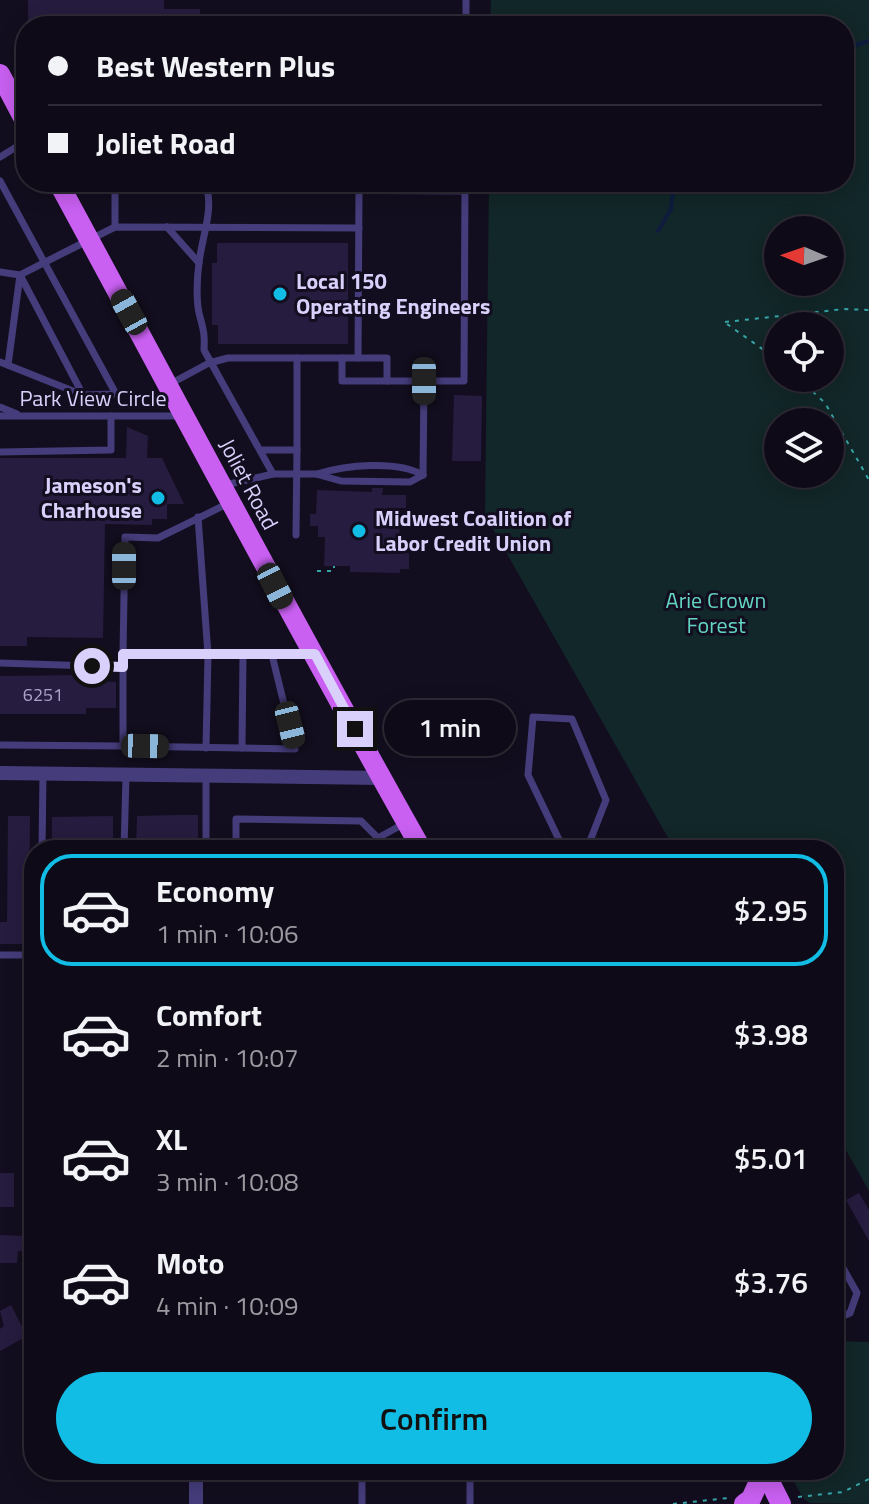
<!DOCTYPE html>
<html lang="en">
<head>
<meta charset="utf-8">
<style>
  body { margin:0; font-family:"Titillium Web",sans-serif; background:#171320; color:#f1f3f6; height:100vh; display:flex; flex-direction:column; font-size:30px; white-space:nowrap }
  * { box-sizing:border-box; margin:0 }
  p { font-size:26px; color:#9b9aa1 }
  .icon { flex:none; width:44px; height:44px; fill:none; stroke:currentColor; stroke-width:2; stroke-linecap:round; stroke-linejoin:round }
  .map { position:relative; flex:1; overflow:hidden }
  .details { position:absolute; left:24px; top:840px; width:820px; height:640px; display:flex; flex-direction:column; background:#0e0a17; border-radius:32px; box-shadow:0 4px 20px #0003,0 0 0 2px #2e2b36 }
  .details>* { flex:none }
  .top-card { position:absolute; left:16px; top:16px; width:838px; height:176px; border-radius:32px; box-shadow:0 4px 20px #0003,0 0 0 2px #2e2b36; display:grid; align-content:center; height:176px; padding:0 32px; background:#0e0a17 }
  .needle { width:52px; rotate:272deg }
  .tools { position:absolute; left:764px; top:216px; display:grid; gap:16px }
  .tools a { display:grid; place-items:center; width:80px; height:80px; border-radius:50%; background:#0e0a17; box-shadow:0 4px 20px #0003,0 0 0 2px #2e2b36; font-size:40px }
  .end { position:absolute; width:36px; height:36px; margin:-18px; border:10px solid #d9d0fb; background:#111; box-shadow:0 0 0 4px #111 }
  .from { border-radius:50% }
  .bubble { position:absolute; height:56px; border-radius:28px; background:#0e0a17; box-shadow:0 4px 20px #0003,0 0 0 2px #2e2b36; font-size:26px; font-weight:600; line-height:56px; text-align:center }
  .car { position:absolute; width:24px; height:48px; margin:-24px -12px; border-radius:10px; box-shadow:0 0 6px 2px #0007; background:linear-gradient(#222 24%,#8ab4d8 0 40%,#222 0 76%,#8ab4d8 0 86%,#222 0) }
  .top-card b { display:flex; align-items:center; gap:28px; height:76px; font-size:30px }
  .top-card b+b { border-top:2px solid #2e2b36 }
  .top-card i { width:20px; height:20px; background:#f1f3f6 }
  ul { padding:14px 0 0; list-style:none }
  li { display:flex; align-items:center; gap:24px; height:112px; margin:0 16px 12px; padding:0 16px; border:4px solid transparent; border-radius:32px }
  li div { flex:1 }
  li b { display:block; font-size:30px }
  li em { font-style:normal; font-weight:600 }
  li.active { border-color:#12bde5 }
  li>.icon { width:72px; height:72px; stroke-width:1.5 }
  .button { display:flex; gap:16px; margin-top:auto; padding:16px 32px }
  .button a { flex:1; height:92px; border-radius:48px; background:#12bde5; color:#111; font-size:32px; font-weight:600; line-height:92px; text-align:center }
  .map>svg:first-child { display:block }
  .green { fill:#122729; fill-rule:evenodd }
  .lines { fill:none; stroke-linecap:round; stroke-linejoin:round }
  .stream { stroke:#0f1c3e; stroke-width:4 }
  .building { fill:#261c3f }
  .path { stroke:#37a5a8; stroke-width:2; stroke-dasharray:4 6; stroke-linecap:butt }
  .lane { stroke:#453d7b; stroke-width:7 }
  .street { stroke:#453d7b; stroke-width:14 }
  .primary { stroke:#c960f2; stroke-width:20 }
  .route { stroke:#d9d0fb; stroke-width:10 }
  .poi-dot { fill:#12bde5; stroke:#130e1f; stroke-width:3 }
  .labels { text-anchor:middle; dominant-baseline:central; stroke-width:6; stroke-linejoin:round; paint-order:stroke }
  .number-label { font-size:18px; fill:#aca3cc }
  .poi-label { font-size:22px; font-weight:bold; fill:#d9d0fb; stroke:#130e1f; text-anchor:start }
  .street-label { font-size:22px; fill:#d9d0fb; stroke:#130e1f }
  .park-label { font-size:22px; fill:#63d5c3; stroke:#130e1f }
</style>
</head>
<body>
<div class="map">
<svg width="869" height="1504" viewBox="0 0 869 1504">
  <rect width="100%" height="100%" fill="#130e1f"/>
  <!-- green -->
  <g class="green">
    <path d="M491,0H869V1191L834,1129V850H675L485,515L489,182H844V26H490ZM830,230V282H778V230ZM830,326V378H778V326ZM778,422H830V474H778Z"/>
    <polygon points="834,1341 869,1342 869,1504 810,1503 804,1499 787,1470 834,1470"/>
  </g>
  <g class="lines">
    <!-- stream -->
    <g class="stream">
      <polyline points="844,49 869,41"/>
      <polyline points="658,231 671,209 674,182"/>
    </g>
  </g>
  <!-- building -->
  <g class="building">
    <polygon points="28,0 164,0 164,9 200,9 200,26 60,26 60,23 28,22"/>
    <polygon points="217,243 348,243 348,344 218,344 218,325 212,325 212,263 217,263"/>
    <polygon points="454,395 482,396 481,461 452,461"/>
    <polygon points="127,427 148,436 147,458 162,458 184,504 167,504 167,519 152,519 152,525 105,524 103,638 27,637 27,646 0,646 0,458 126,458"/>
    <polygon points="372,488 383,488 382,495 406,495 406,508 400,508 399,553 409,553 409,569 400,569 400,573 350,572 350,566 324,566 325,537 318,537 318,526 310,526 310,514 316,514 317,490 372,492"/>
    <polygon points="86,675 86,681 116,682 116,708 86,708 86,714 0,714 0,676"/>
    <polygon points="176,815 198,815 198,850 136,850 137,816"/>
    <polygon points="8,816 30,816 29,944 0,944 0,922 7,922"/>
    <polygon points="113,816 113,850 52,850 52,817"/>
    <rect x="0" y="1173" width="14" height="34"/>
    <polygon points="859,1193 869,1210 869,1241 846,1200"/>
    <polygon points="0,1235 25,1236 24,1251 18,1251 17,1263 0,1263"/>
    <polygon points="11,1305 27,1336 0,1351 0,1329 4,1326 0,1311"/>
  </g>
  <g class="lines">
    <!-- path -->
    <g class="path">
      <polyline points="725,322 844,309 869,310"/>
      <polyline points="727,324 778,360"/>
      <polyline points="798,378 825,403 869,480"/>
      <polyline points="317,571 334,571 334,566"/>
      <polyline points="798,1497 843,1492 869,1479"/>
      <polyline points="673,1504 728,1498"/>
    </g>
    <!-- lane -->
    <g class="lane">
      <polyline points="466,26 466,0"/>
      <polyline points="0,157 26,141"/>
      <path d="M0,181L116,394L83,395L20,275C51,259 83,243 115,227L359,228"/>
      <path d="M205,182C215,208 202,236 199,263C197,277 196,299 199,313C203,329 205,332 204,350L273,474"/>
      <polyline points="115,189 465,191"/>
      <polyline points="115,227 115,182"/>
      <polyline points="167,227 199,263"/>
      <polyline points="0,272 20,275 8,365"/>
      <polyline points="342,358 387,358 387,381"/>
      <polyline points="358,358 359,190"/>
      <polyline points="0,362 83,395"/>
      <polyline points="170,384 209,363 228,358 342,358 342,381 464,381 465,182"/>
      <polyline points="0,407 17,414"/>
      <polyline points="0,416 179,416"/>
      <polyline points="261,450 297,450 297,358"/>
      <polyline points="0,452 111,450 111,416"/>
      <path d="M317,474C346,465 397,460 423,475"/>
      <polyline points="423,475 424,381"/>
      <polyline points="225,485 273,474 316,474 341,481 410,482 423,475"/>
      <polyline points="198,517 208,655 206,748"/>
      <polyline points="296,535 297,450"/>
      <polyline points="123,654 125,537 158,538 229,503"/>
      <polyline points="0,663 123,667"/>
      <polyline points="0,745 123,746 123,654 308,654"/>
      <polyline points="123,746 295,749 272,655"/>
      <polyline points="242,748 243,654"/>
      <polyline points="206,776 206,850"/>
      <polyline points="42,850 43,774"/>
      <polyline points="124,850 126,775"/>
      <polyline points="236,850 236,819 361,821 378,838 405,823"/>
      <polyline points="369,850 378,838 384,850"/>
      <polyline points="564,850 528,775 533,717 572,719 606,800 588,846 565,850"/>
      <polyline points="0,955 34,955"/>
      <polyline points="834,1252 857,1293 850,1313 834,1320"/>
      <polyline points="362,1470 362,1504"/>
      <polyline points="470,1470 470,1504"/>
    </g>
    <!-- street -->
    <g class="street">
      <polyline points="0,773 382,778"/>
      <polyline points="196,1504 196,1470"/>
    </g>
    <!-- primary -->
    <g class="primary">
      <polyline points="0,74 26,123"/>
      <path d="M58,182C179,405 297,629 422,850"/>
      <polyline points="764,1470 781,1504"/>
      <polyline points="744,1504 751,1499 764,1470"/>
    </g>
  </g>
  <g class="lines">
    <!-- route -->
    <polyline class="route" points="92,666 123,667 123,654 315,654 355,729"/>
  </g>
  <!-- markers -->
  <g class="poi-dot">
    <circle cx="280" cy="294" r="8"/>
    <circle cx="158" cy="498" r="8"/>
    <circle cx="359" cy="531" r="8"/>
  </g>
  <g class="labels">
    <!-- number labels -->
    <g class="number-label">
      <text x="43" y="694">6251</text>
    </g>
    <!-- poi labels -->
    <g class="poi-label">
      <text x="296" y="281">Local 150<tspan x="296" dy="25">Operating Engineers</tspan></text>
      <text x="142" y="485" text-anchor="end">Jameson's<tspan x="142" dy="25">Charhouse</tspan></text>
      <text x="375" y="518">Midwest Coalition of<tspan x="375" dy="25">Labor Credit Union</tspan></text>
    </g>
    <!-- street labels -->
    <g class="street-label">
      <text x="93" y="398">Park View Circle</text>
      <text transform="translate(249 484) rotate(62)">Joliet Road</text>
    </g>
    <!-- park labels -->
    <g class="park-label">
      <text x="716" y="600">Arie Crown<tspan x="716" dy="25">Forest</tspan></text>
    </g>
  </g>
</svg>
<div class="tools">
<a><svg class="needle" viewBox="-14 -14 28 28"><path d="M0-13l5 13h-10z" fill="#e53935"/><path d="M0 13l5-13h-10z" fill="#9b9aa1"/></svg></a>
<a><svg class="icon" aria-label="locate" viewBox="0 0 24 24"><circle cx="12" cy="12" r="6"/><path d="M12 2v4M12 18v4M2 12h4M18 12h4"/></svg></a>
<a><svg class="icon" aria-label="layers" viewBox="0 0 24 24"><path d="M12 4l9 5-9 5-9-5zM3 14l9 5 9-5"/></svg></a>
</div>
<i class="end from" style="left:92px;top:666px"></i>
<i class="end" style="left:355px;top:729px"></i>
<div class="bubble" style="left:384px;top:700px;width:132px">1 min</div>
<i class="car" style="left:129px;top:312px;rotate:331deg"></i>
<i class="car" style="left:424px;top:381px;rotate:180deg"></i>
<i class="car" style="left:124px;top:566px;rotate:0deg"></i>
<i class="car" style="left:275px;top:586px;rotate:153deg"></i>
<i class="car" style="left:290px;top:725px;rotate:166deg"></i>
<i class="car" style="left:145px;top:746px;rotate:91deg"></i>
<div class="top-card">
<b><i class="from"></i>Best Western Plus</b>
<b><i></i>Joliet Road</b>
</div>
<section class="details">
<ul>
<li class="active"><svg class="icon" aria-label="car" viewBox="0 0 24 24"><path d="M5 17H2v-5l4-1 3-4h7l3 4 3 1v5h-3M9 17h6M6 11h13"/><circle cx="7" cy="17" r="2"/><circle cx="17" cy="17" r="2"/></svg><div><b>Economy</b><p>1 min · 10:06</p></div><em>$2.95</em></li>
<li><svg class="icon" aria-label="car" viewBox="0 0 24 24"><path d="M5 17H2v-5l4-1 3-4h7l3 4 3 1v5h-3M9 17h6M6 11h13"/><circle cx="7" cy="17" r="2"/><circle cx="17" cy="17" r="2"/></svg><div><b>Comfort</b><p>2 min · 10:07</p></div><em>$3.98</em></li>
<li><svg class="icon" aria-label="car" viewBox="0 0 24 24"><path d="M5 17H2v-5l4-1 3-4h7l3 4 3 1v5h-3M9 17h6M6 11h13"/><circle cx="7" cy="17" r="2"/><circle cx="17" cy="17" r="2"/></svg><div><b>XL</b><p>3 min · 10:08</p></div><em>$5.01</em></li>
<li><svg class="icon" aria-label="car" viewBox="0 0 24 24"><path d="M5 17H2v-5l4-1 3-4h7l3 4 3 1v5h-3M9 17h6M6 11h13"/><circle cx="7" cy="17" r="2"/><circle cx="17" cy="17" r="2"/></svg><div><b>Moto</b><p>4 min · 10:09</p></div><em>$3.76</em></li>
</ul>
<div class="button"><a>Confirm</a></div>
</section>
</div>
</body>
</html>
